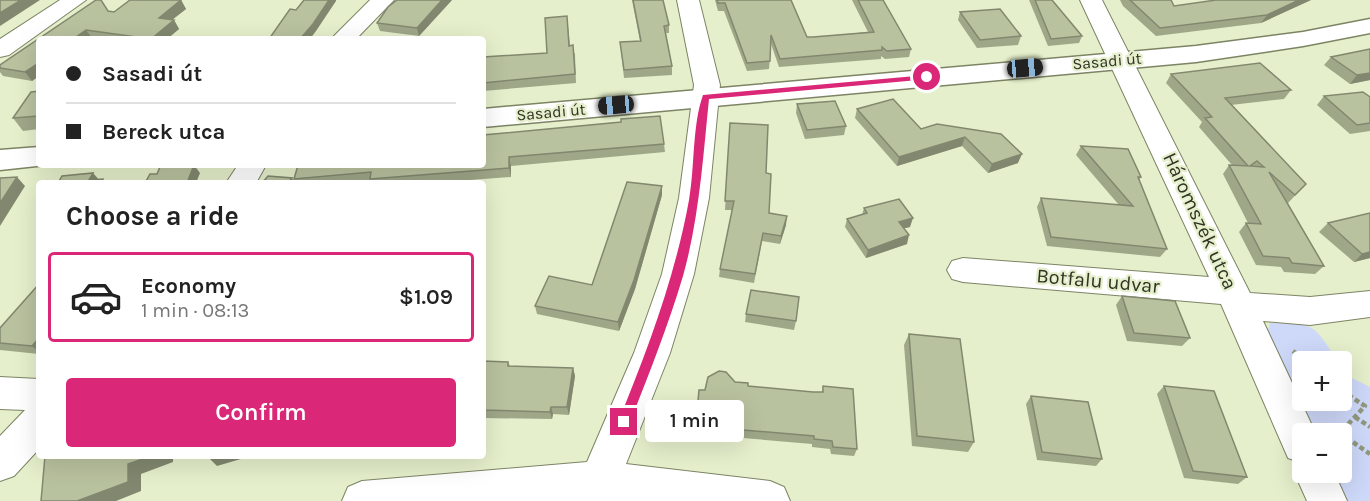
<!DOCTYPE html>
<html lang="en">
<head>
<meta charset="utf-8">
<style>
  body { margin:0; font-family:Karla,sans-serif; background:#f2f2f2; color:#222; height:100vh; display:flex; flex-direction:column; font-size:22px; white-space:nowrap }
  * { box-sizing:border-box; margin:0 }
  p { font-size:20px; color:#767676 }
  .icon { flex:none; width:33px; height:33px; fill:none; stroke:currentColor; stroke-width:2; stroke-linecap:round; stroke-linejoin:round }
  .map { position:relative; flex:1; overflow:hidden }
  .panel { position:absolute; left:36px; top:180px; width:450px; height:279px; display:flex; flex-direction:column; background:#fff; border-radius:6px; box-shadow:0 6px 24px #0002 }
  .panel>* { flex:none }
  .banner { position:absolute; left:36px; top:36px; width:450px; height:132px; border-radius:6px; box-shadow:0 6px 24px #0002; display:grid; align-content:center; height:132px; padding:0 30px; background:#fff }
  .buttons { position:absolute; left:1292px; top:351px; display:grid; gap:12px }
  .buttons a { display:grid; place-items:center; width:60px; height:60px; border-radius:6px; background:#fff; box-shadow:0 6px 24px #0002; font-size:30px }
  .end { position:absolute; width:27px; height:27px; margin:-14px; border:8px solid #db2777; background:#fff; box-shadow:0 0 0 3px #fff }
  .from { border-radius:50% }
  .bubble { position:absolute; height:42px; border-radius:6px; background:#fff; box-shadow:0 6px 24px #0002; font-size:20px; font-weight:600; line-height:42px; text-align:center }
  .car { position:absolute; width:18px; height:36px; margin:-18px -9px; border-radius:8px; box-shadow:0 0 4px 2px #0007; background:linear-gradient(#222 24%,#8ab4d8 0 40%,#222 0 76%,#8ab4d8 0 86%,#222 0) }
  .banner b { display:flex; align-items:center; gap:21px; height:57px; font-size:22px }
  .banner b+b { border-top:2px solid #e0e0e0 }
  .banner i { width:15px; height:15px; background:#222 }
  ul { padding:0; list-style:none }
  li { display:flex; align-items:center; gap:18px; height:90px; margin:0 12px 9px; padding:0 18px; border:3px solid #e0e0e0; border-radius:6px }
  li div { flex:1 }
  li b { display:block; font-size:22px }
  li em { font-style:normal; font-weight:600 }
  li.selected { border-color:#db2777 }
  li>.icon { width:54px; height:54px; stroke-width:1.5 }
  h2 { padding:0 30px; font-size:27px; line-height:72px }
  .button { display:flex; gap:12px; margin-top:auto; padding:12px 30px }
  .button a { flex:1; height:69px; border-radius:6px; background:#db2777; color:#fff; font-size:24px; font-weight:600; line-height:69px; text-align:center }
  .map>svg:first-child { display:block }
  .green { fill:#ced8f9 }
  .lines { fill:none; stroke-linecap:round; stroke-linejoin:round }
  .minor-casing { stroke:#7c8464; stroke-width:2 }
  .tertiary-casing { stroke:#7c8464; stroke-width:3 }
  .path { stroke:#91987e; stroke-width:4.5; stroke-dasharray:5 3; stroke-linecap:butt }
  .minor { fill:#fff; fill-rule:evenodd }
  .tertiary { fill:#fff; fill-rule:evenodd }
  .wall { fill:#9fa789 }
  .shaded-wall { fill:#82886f }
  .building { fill:#b9c29f; stroke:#82886f; stroke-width:1.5; fill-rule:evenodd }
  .route { fill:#db2777 }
  .labels { text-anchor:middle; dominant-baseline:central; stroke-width:4.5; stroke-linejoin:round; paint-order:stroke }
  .far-street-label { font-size:16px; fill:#2f3325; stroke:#e5efcb }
  .street-label { font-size:20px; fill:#2f3325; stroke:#e5efcb }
</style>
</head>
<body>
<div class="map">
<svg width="1370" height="501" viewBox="0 0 1370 501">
  <rect width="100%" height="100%" fill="#e5efcb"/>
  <!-- green -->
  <path class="green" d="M1270,323C1317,324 1312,323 1338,361L1302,362V400H1341V365L1348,376L1370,387V501H1341L1328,473L1341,472V434L1309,433L1266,336Z"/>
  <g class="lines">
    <!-- minor casing -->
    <g class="minor-casing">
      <g id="minor">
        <polygon points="60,0 86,0 9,55 0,57 0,39"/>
        <polygon points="370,0 394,0 356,39 331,39"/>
        <polygon points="677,0 699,0 720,85 709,198 694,274 670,353 626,464 770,481 784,487 790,501 342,501 348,487 362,481 587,462 634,353 662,274 679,198 694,85"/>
        <polygon points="1080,0 1102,0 1250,293 1310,297 1370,291 1370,317 1310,325 1263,321 1316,434 1302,434 1302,472 1334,472 1347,501 1307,501 1294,472 1299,462 1288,458 1221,304 963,282 952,279 947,270 952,261 963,258 1209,277"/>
        <polygon points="238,165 266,165 256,183 226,183"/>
        <polygon points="0,377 39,379 39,449 14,476 0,481 0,436 25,410 0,409"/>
      </g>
    </g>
    <!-- tertiary casing -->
    <g class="tertiary-casing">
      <g id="tertiary">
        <polygon points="1370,19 1370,33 1303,46 1196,62 483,127 483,109 1196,46 1303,32"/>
        <polygon points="39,147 39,165 46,165 0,170 0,150"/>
      </g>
    </g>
    <!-- path -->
    <g class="path">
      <polyline points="1293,351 1307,362"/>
      <polyline points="1355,417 1370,427"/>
      <polyline points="1328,432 1340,433 1365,406 1341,390"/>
      <polyline points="1340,433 1370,454"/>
    </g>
    <!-- minor -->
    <use href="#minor" class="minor"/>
    <!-- tertiary -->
    <use href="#tertiary" class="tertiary"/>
  </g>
  <!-- wall -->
  <g class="wall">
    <polygon points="96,0 101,0 108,11 114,12 130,0 181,0 186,9 172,20 174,20 179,29 167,39 39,39 39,76 32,81 3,76 0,72 0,65"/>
    <polygon points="452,0 419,36 380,31 377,23"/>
    <polygon points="632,0 663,0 669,25 669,33 666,33 672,66 672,75 624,78 621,50 640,41"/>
    <polygon points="715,0 791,0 807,37 813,37 868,32 852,0 883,0 911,49 909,57 885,59 881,56 881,59 779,67 771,44 769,69 747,71 724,11 718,11"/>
    <polygon points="1029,0 1052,0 1082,36 1079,43 1048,46"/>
    <polygon points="1120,0 1171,0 1174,6 1216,0 1311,0 1261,23 1156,36 1123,6"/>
    <polygon points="960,12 1021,36 1018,45 977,48 958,20"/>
    <polygon points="568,25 570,45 575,54 576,83 483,91 483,57 547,53"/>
    <polygon points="1331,57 1370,80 1350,84 1324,65"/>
    <polygon points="1171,74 1291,90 1284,99 1231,105 1306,184 1288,203 1324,266 1315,274 1284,272 1281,267 1256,265 1239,232 1246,223 1248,223 1223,174 1229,165 1232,165 1199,127 1202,122 1166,83"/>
    <polygon points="39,91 39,129 23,131 13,118"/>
    <polygon points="1324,96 1370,97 1370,131 1350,134 1317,105"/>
    <polygon points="797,104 846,126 844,135 805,139 796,113"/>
    <polygon points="857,109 921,129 937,124 1018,163 988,173 962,146 897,166 855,118"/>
    <polygon points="730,123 766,173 769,213 786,225 780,244 762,241 754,283 719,277 720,269 732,210 725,210"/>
    <polygon points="483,135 664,144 665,152 511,166 511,177 430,183 372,183 371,182 354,183 296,183 294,179"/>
    <polygon points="1081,146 1141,177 1139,180 1167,249 1160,257 1047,246 1037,207 1041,198 1119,205 1076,155"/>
    <polygon points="662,195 635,289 619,331 537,314 535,306 592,285"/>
    <polygon points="864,208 910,227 904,228 907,244 866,258 845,227 847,219 862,215"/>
    <polygon points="1328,223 1370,258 1354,262 1319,232"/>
    <polygon points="39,284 39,354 0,350 0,328"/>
    <polygon points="1122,296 1190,338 1182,346 1127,341 1116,305"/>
    <polygon points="746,314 796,321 794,330 745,322"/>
    <polygon points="909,334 974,442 968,452 912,446 904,345"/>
    <polygon points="483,361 508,362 510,366 573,368 575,376 569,415 553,414 552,419 483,418"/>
    <polygon points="735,382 748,386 813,392 822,392 823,386 857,449 854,456 831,454 830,449 812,447 812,444 731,437 731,433 696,429 696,422 705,390"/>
    <polygon points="1164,386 1247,477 1238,484 1184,478 1157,394"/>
    <polygon points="1031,396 1102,459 1096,466 1037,460 1026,404"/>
  </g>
  <!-- shaded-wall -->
  <g class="shaded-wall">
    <polygon points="21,0 40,0 0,26 0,13"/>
    <polygon points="181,0 186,9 164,26 159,18"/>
    <polygon points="329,0 336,0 336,1 316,31 310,39 300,39"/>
    <polygon points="442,0 452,0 419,36 417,28"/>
    <polygon points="1299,0 1311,0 1261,23 1267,15"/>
    <polygon points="174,20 179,29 167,39 151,39"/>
    <polygon points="86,30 92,38 91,39 73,39"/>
    <polygon points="39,63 39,76 32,81 25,72"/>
    <polygon points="1370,73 1370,80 1350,84 1357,75"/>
    <polygon points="965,137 962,146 897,166 899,157"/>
    <polygon points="1022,154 1018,163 988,173 992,164"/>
    <polygon points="509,157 511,166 511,177 509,168"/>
    <polygon points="194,165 200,173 196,183 187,183"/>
    <polygon points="93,173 101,182 89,180"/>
    <polygon points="17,177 25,186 0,226 0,203"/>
    <polygon points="292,178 294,182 294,183 288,183"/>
    <polygon points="662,186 662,195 635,289 619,331 618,322"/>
    <polygon points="787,216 786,225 780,244 781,236"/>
    <polygon points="913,218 910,227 897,230 899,222"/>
    <polygon points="909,235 907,244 866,258 868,250"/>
    <polygon points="1370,252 1370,258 1354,262 1362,254"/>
    <polygon points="39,338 39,352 32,346"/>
    <polygon points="573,368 575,376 569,415 567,407"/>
    <polygon points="551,407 553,414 552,419 550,412"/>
    <polygon points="151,456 173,456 173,462 141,474 141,491 116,501 77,501 128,464"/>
    <polygon points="217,456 251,456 217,466 209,458"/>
  </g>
  <!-- building -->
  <g class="building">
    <polygon points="0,0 21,0 0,13"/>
    <polygon points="96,0 101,0 108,11 114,12 130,0 181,0 159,18 174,20 151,39 86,30 73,39 39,39 39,63 25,72 0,68 0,65"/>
    <polygon points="304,0 329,0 313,24 300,39 269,39 290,9 296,10"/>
    <polygon points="397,0 442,0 417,28 377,23 388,7"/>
    <polygon points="633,0 663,0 669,25 664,26 672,66 624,70 620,42 641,41"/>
    <polygon points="717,0 791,0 807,37 813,37 874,32 858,0 883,0 911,49 887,51 882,47 882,50 780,59 771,35 770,61 747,63 725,3 718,3"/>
    <polygon points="1035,0 1052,0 1082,36 1051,39"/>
    <polygon points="1130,0 1171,0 1174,6 1216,0 1299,0 1267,15 1160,28"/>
    <polygon points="1000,9 1021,36 980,40 960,12"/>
    <polygon points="567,16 569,46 573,45 575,74 483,83 483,57 547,53 545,18"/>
    <polygon points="1370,49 1370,73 1357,75 1331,57"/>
    <path d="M1260,63L1291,90L1225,98L1306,184L1295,195L1269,172L1324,266L1292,263L1289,258L1263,256L1246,223L1261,224L1229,165L1248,166L1205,118L1212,117L1171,74ZM1257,161L1264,167L1250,166Z"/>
    <polygon points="39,91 39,116 13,118 31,92"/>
    <polygon points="1363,92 1370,97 1370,123 1357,125 1324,96"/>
    <polygon points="893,99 921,129 937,124 1001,134 1022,154 992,164 965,137 899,157 857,109"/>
    <polygon points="835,101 846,126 807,130 797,104"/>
    <polygon points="660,116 664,144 509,157 509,168 370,179 371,172 294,179 298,165 483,165 483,135 621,122 621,119"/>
    <polygon points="730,123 768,125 766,173 771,174 769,213 787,216 781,236 763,233 755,274 720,269 734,201 725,201"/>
    <polygon points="1081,146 1128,149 1141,177 1138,177 1167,249 1051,237 1041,198 1133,206"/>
    <polygon points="188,165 194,165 187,183 145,183 150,174 157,174 160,167"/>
    <polygon points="93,173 89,180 103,179 101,183 58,183 62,176"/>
    <polygon points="268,176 292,178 288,183 262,183"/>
    <polygon points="17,177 0,203 0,178"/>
    <polygon points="627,182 662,186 634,280 618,322 535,306 549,276 592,285"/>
    <polygon points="899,199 913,218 899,222 909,235 868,250 847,219 867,213 864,208"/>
    <polygon points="1370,213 1370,252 1362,254 1328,223"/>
    <polygon points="39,284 39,338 32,346 0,343 0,328"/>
    <polygon points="751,290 799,297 796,321 746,314"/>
    <polygon points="1122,296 1175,301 1190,338 1134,333"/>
    <polygon points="909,334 960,339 974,442 917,436"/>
    <polygon points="483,361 508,362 508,366 573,368 567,407 551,407 550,412 483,410"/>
    <polygon points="719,371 726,372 735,382 748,383 748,386 813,392 823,392 823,386 853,389 857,449 833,447 832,441 814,439 814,436 731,429 732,425 696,422 699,390 705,390 708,377"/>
    <polygon points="1164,386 1214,391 1247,477 1193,471"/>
    <polygon points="1031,396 1088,402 1102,459 1042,452"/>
    <polygon points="45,456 151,456 128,464 128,482 77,501 41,501"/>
  </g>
  <!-- route -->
  <path class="route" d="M927,75L929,79L709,99C703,158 699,219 683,276C668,326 649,374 630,422L624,427L620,426L618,422C648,349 675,277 689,200C695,167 692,126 703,95Z"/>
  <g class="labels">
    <!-- far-street labels -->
    <g class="far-street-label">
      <text transform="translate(1107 61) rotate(-5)">Sasadi út</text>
      <text transform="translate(551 112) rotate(-5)">Sasadi út</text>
    </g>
    <!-- street labels -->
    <g class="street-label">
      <text transform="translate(1200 221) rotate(65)">Háromszék utca</text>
      <text transform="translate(1098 281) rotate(5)">Botfalu udvar</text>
    </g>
  </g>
</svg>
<div class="buttons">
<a>+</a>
<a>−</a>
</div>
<i class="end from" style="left:927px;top:77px"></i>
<i class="end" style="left:624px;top:422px"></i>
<div class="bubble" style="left:645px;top:400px;width:99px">1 min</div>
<i class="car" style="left:1025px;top:68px;rotate:85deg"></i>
<i class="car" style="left:616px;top:105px;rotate:265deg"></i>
<div class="banner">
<b><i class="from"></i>Sasadi út</b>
<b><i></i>Bereck utca</b>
</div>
<section class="panel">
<h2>Choose a ride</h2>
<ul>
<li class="selected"><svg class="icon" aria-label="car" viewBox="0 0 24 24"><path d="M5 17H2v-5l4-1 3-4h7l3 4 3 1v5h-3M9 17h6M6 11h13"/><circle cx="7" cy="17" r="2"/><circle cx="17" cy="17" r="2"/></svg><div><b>Economy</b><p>1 min · 08:13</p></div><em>$1.09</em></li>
</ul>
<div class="button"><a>Confirm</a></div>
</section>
</div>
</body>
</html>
